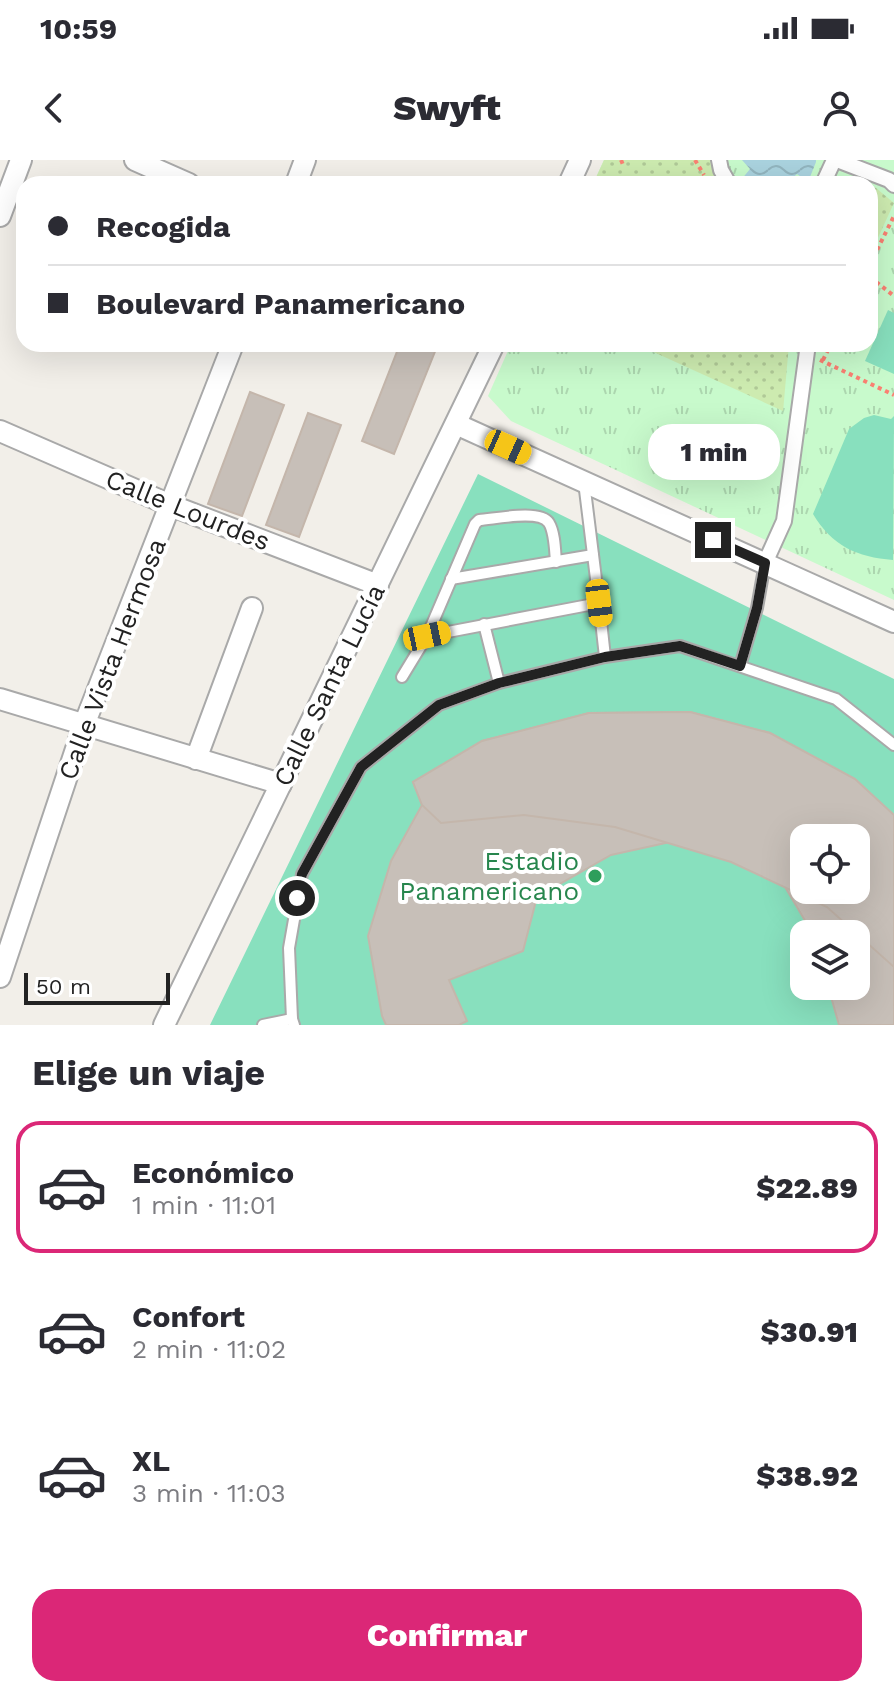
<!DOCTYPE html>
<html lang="es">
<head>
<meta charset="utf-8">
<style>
  body { margin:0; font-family:"Work Sans",sans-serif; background:#f2f2f3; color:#2b2b33; height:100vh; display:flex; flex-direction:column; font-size:30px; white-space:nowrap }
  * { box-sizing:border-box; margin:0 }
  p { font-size:26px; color:#7c7c81 }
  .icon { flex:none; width:44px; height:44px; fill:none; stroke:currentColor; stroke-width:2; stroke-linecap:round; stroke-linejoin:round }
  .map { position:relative; height:865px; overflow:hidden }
  .drawer { display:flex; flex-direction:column; background:#fff; flex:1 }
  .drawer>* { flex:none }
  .banner { position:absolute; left:16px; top:16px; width:862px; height:176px; border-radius:24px; box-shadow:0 8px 32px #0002; display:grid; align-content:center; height:176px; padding:0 32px; background:#fff }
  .fabs { position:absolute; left:790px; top:664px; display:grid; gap:16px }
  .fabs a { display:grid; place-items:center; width:80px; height:80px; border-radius:16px; background:#fff; box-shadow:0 8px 32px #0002; font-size:40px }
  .scale { position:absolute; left:24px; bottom:20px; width:146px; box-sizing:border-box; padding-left:8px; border:4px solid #222; border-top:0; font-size:22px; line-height:28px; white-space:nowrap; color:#222; -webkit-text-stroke:6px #fff; paint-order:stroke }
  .end { position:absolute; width:36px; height:36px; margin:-18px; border:10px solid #222; background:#fff; box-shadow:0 0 0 4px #fff }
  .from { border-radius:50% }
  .bubble { position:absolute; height:56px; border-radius:24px; background:#fff; box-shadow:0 8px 32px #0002; font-size:26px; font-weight:800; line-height:56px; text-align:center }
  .car { position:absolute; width:24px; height:48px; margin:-24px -12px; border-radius:10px; box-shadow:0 0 6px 2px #0007; background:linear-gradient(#f5c518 24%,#345 0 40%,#f5c518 0 76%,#345 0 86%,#f5c518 0) }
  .banner b { display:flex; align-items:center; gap:28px; height:76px; font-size:30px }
  .banner b+b { border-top:2px solid #e1e1e2 }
  .banner i { width:20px; height:20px; background:#2b2b33 }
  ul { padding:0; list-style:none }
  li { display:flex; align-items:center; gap:24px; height:132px; margin:0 16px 12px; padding:0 16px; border:4px solid transparent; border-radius:24px }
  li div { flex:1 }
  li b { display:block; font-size:30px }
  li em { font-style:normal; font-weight:800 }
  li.current { border-color:#db2777 }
  li>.icon { width:72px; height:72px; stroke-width:1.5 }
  h2 { padding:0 32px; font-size:36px; line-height:96px }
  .cta { display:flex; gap:16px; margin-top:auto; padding:16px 32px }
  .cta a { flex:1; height:92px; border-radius:24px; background:#db2777; color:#fff; font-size:32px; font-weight:800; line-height:92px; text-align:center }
  .status { display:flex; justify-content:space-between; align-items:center; height:56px; padding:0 40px; background:#fff; direction:ltr }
  .status svg { height:22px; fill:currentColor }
  header { display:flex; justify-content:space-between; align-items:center; height:104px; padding:0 32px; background:#fff; font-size:36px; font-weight:800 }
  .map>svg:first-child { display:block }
  .park { fill:url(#park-tufts) }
  .garden { fill:url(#garden-dots) }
  .pitch { fill:#88e0be; fill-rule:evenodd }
  .water { fill:url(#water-waves) }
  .building { fill:#c7bfb8; stroke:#c4b6ab; stroke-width:2; fill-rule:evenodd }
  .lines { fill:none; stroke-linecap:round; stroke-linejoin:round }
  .service-casing { stroke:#a9a9a9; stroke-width:14 }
  .pedestrian-casing { stroke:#a9a9a9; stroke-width:18 }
  .minor-casing { stroke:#a9a9a9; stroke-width:24 }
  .path { stroke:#fa8072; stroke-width:4; stroke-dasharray:4 4; stroke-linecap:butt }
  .service { stroke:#fff; stroke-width:10 }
  .pedestrian { stroke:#fff; stroke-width:14 }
  .minor { stroke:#fff; stroke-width:20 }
  .route { stroke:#222; stroke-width:10 }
  .leisure-dot { fill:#2e9e5b; stroke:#fff; stroke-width:3 }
  .labels { text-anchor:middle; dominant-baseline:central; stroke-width:8; stroke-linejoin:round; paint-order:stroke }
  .street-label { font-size:26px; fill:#222; stroke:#fff }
  .leisure-label { font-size:26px; fill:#27864d; stroke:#fff; text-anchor:end }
</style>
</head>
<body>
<div class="status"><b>10:59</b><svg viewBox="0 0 49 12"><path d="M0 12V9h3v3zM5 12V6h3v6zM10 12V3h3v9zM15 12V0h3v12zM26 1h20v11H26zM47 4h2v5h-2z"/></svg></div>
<header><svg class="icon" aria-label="back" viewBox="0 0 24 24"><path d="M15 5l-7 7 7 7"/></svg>Swyft<svg class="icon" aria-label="person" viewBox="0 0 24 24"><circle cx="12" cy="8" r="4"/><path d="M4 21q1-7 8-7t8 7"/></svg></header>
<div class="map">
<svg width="894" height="865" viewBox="0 0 894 865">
  <defs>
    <pattern id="park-tufts" width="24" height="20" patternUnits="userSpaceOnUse" patternTransform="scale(2)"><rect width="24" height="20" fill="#c8facc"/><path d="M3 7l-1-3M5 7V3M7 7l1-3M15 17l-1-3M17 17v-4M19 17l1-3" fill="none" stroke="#acd6af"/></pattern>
    <pattern id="garden-dots" width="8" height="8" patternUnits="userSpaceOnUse" patternTransform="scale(2)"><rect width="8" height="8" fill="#cdebb0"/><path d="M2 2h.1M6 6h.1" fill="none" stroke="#b0c997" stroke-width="1.8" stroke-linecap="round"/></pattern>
    <pattern id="water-waves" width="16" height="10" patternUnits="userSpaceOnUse" patternTransform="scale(2)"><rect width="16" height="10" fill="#aad3df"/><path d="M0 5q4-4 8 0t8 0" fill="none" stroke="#92b5bf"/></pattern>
  </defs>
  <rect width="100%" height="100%" fill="#f2efe9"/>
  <!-- park -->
  <polygon class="park" points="604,0 894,0 894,440 511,261 488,236 511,184 870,184 870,24 593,24"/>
  <!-- garden -->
  <g class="garden">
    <polygon points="604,0 719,0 729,24 593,24"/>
    <polygon points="870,26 876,28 894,43 870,95"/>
    <polygon points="636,184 789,184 783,252 783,251"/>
  </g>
  <!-- pitch -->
  <g class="pitch">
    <polygon points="888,150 894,153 894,214 865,201"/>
    <path d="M874,255L891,259L894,256L893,400C857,397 832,386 813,354L849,269L864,258Z"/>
    <path d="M478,314L894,519V865H210ZM804,678H856V730H804ZM804,774H856V826H804Z"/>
  </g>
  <!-- water -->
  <polygon class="water" points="742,0 816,0 816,2 808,22 797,14 786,24 746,24 741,20 750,9"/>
  <!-- building -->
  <g class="building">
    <polygon points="400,184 438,184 394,294 362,281"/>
    <polygon points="250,232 284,245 242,356 208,344"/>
    <polygon points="308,253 341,265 299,377 266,365"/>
    <path d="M690,552L770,573L855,619L894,655V865H839L828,826H856V774H813L763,690L711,673L611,695L537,737L523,791L449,820L467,861L459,865H386L382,856L368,776L391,701L422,645L413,622L482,581L589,553ZM804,678H856V730H804Z"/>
    <path d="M690,552L770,573L855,619L894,655V807L827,747L731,702L615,667L524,655L441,663L422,645L413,622L482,581L589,553ZM804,678H856V730H804Z"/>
  </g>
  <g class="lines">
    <!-- service casing -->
    <g class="service-casing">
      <g id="service">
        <path d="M556,402C555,391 555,373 549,363C540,349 495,359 479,360L475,364L427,476L599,443L584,322"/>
        <polyline points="451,419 593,395"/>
        <polyline points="484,464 499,523"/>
        <polyline points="605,497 680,486 836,539 894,585"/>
        <polyline points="740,506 757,448 765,403"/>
        <polyline points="402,517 427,476"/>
        <polyline points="263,865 292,859"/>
        <polyline points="294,865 292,859 289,788 302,714 361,607 439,545 499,523 605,497 599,443"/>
      </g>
    </g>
    <!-- pedestrian casing -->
    <g class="pedestrian-casing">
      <g id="pedestrian">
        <polyline points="719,0 721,10 729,24"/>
        <polyline points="837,0 889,20 894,25"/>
        <polyline points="823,24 834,0"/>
        <polyline points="765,403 784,361 808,184"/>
      </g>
    </g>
    <!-- minor casing -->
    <g class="minor-casing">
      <g id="minor">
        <polyline points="135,0 189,24"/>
        <polyline points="296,24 305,0"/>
        <polyline points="569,24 580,0"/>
        <polyline points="0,56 21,0"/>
        <polyline points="456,264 894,462"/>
        <polyline points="0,271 170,345 378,425"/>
        <polyline points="0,539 281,624"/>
        <polyline points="196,599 252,448"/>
        <polyline points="0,817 84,565 233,184"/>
        <polyline points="164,865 494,184"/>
      </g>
    </g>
    <!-- path -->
    <g class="path">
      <polyline points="621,0 624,7"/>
      <polyline points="695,0 704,15"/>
      <polyline points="870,104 894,56"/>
      <polyline points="870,117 894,136"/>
      <polyline points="820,200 894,235"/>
      <polyline points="823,200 831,184"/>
    </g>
    <!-- service -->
    <use href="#service" class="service"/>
    <!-- pedestrian -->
    <use href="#pedestrian" class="pedestrian"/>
    <!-- minor -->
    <use href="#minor" class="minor"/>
  </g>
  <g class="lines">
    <!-- route -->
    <polyline class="route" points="297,738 302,714 361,607 439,545 499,523 605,497 680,486 740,506 757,448 765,403 713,380"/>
  </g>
  <!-- markers -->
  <circle class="leisure-dot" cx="595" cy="716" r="8"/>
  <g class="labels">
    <!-- street labels -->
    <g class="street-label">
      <text transform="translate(188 350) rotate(22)">Calle Lourdes</text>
      <text transform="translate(112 499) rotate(-69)">Calle Vista Hermosa</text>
      <text transform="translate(329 525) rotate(-64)">Calle Santa Lucía</text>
    </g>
    <!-- leisure labels -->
    <g class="leisure-label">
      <text x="579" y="701">Estadio<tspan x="579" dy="30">Panamericano</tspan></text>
    </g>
  </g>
</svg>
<div class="fabs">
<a><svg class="icon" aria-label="locate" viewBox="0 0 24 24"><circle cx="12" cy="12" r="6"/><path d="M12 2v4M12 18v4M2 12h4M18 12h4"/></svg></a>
<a><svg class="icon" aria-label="layers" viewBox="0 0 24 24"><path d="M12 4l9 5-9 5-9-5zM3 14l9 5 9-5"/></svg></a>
</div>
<div class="scale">50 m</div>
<i class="end from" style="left:297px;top:738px"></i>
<i class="end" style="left:713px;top:380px"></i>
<div class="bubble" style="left:648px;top:264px;width:132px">1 min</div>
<i class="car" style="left:508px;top:287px;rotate:114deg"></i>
<i class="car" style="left:599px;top:443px;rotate:173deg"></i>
<i class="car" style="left:427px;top:476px;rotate:78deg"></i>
<div class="banner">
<b><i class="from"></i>Recogida</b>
<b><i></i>Boulevard Panamericano</b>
</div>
</div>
<section class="drawer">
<h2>Elige un viaje</h2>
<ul>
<li class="current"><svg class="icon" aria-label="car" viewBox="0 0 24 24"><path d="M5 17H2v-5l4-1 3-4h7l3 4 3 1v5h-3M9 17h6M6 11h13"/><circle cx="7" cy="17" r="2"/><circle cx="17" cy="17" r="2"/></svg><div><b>Económico</b><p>1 min · 11:01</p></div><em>$22.89</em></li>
<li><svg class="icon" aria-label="car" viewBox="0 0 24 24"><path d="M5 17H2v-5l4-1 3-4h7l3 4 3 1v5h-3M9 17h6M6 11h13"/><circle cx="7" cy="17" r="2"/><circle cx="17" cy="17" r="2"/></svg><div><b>Confort</b><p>2 min · 11:02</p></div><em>$30.91</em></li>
<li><svg class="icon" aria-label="car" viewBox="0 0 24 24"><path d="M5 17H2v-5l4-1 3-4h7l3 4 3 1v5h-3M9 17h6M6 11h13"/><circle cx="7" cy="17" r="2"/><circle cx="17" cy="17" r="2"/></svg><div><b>XL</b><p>3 min · 11:03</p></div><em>$38.92</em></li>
</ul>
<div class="cta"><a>Confirmar</a></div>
</section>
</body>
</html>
